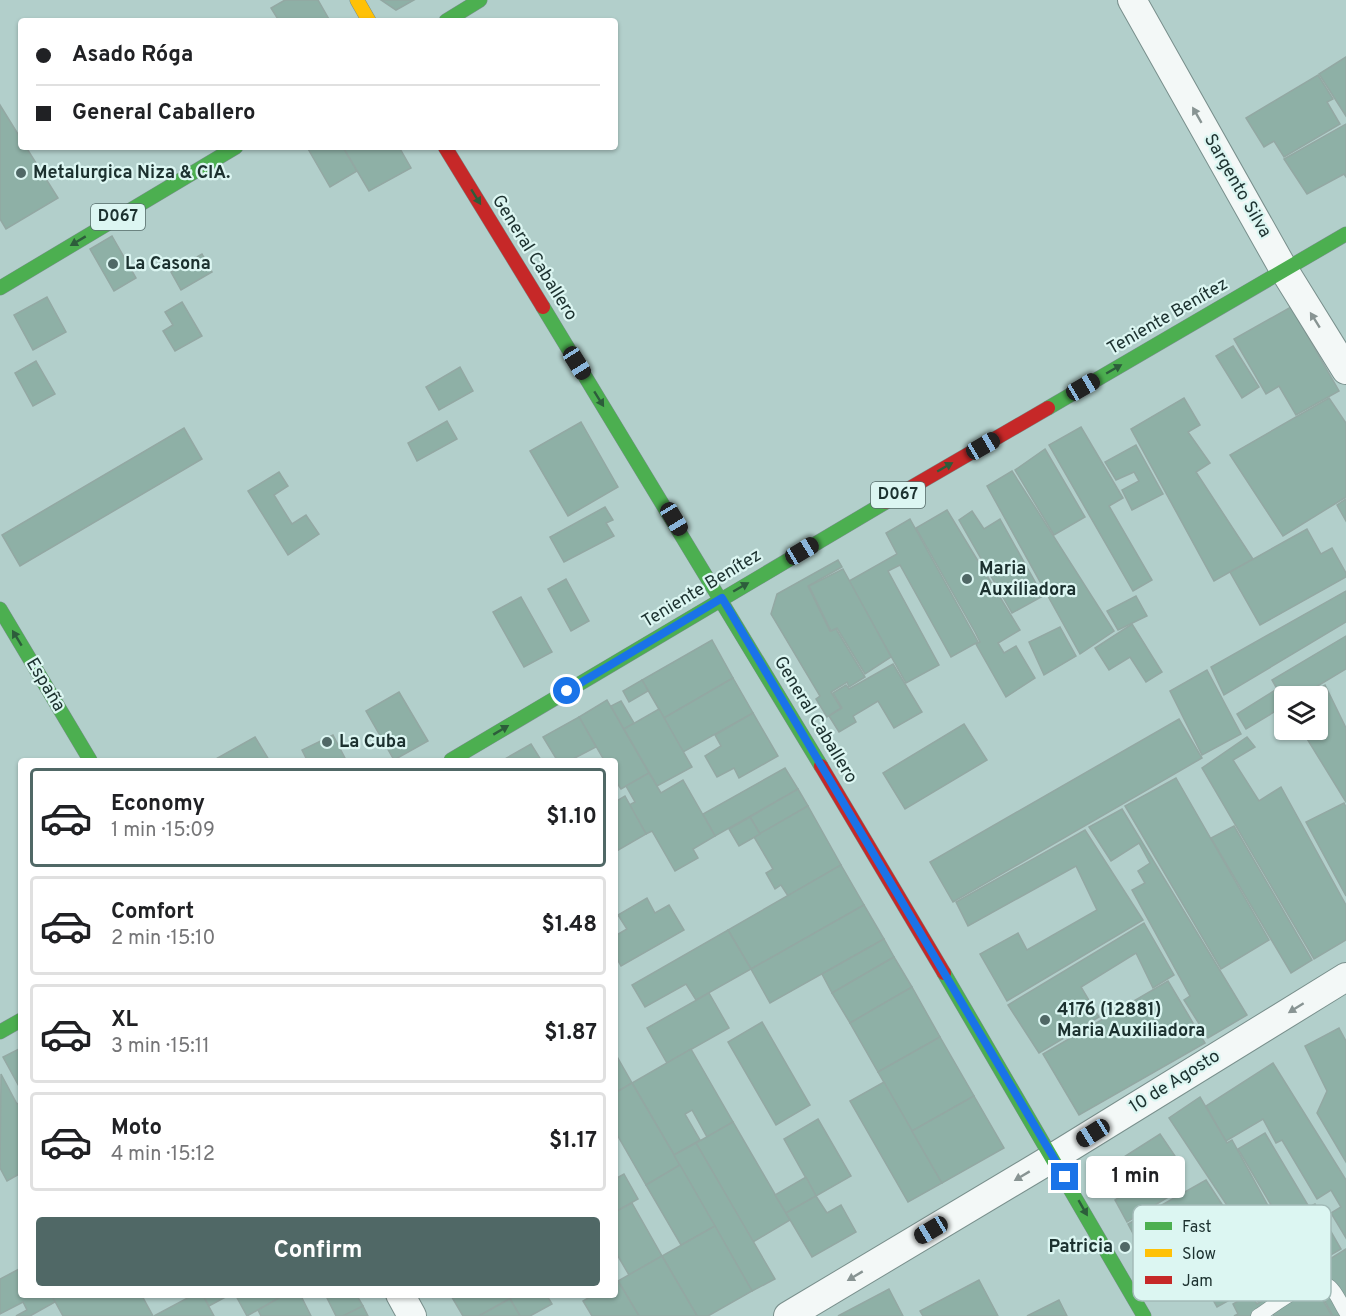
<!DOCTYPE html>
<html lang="en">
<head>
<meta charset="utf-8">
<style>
  body { margin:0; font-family:Overpass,sans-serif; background:#f2f2f2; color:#202124; height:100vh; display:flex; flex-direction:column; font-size:22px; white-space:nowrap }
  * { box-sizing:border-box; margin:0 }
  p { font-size:20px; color:#757577 }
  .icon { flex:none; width:33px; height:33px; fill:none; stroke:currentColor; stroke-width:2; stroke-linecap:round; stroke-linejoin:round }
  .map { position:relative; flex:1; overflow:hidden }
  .drawer { position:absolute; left:18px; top:758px; width:600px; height:540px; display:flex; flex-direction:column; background:#fff; border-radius:6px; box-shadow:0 2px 4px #0004 }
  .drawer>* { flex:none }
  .top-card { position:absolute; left:18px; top:18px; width:600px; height:132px; border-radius:6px; box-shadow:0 2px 4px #0004; display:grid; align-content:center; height:132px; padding:0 18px; background:#fff }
  .buttons { position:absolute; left:1274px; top:686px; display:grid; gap:12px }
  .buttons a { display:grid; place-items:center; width:54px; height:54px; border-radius:6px; background:#fff; box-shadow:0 2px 4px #0004; font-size:30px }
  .end { position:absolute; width:27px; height:27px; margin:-14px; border:8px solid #1a73e8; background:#fff; box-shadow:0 0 0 3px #fff }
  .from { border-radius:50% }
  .bubble { position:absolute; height:42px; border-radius:6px; background:#fff; box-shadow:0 2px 4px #0004; font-size:20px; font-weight:700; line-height:42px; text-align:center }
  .car { position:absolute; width:18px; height:36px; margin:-18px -9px; border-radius:8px; box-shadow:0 0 4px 2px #0007; background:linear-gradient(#222 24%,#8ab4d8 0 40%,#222 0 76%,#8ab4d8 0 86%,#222 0) }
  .top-card b { display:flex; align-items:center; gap:21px; height:57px; font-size:22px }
  .top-card b+b { border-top:2px solid #e0e0e0 }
  .top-card i { width:15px; height:15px; background:#202124 }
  ul { padding:10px 0 0; list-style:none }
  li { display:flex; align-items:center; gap:18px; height:99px; margin:0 12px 9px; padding:0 6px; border:3px solid #e0e0e0; border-radius:6px }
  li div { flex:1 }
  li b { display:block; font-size:22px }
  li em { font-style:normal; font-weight:700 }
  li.active { border-color:#506866 }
  li>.icon { width:54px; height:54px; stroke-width:1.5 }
  .action { display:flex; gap:12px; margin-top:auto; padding:12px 18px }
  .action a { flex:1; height:69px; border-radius:6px; background:#506866; color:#fff; font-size:24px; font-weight:700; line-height:69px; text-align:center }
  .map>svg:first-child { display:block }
  .building { fill:#8eb0a6; stroke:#93a8a3; stroke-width:1.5 }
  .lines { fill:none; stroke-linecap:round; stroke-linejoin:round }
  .lane-casing { stroke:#798f8c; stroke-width:15 }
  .street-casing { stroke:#798f8c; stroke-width:30 }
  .fast-casing { stroke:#798f8c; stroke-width:15 }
  .slow-casing { stroke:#798f8c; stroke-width:15 }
  .jam-casing { stroke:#798f8c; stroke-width:15 }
  .lane { stroke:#f3f8f7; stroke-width:14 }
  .street { stroke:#f3f8f7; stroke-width:28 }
  .fast { stroke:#4caf50; stroke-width:14 }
  .slow { stroke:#ffc107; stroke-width:14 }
  .jam { stroke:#c62828; stroke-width:14 }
  .oneway { fill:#889493 }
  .oneway2 { fill:#2d5d3b }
  .route { stroke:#1a73e8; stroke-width:8 }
  .poi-dot { fill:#506866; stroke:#dcf6f2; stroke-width:2 }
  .labels { text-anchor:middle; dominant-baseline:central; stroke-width:4.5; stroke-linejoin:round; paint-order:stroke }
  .shield { fill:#dcf6f2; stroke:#566c6a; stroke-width:1.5 }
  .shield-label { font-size:16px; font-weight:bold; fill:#1c312f }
  .poi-label { font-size:18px; font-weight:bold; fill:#1c312f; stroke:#dcf6f2; text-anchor:start }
  .street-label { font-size:18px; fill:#1c312f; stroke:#dcf6f2 }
  .key { fill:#dcf6f2; stroke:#a2bbb8; stroke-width:1.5 }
  .key-label { font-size:16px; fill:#1c312f }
</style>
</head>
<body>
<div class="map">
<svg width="1346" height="1316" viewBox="0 0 1346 1316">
  <rect width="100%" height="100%" fill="#b2cfcb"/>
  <!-- building -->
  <g class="building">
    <polygon points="285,0 318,0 330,21 279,21 271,8"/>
    <polygon points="381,0 414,0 396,10"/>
    <polygon points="1346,57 1346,116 1319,74"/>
    <polygon points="1318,75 1333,99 1327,102 1340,124 1284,157 1274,141 1264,147 1246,118"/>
    <polygon points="0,105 21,139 21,147 26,147 58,198 6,229 0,219"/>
    <polygon points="1346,124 1346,177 1344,174 1307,194 1284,159"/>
    <polygon points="307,147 343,147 357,171 330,187"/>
    <polygon points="343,147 399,147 411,168 369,191"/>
    <polygon points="112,236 136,278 114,291 90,249"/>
    <polygon points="202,254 212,272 181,290 171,272"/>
    <polygon points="47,297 66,332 33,350 14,315"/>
    <polygon points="182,302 202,336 175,351 163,331 173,325 165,312"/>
    <polygon points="1291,307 1339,391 1296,415 1279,386 1266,394 1234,339"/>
    <polygon points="1233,346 1259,387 1242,398 1216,356"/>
    <polygon points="36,361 55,394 33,406 15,373"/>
    <polygon points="460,367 473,391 439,410 426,387"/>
    <polygon points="1184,398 1200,425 1188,432 1210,463 1196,472 1253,559 1214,581 1131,429"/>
    <polygon points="1329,398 1346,423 1346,497 1283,536 1230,455"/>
    <polygon points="447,421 457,439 417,461 408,443"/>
    <polygon points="581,422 618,487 568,516 530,451"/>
    <polygon points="1081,427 1123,498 1109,506 1152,580 1133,591 1049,445"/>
    <polygon points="184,428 202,459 20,566 2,535"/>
    <polygon points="1136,445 1163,494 1132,510 1122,490 1139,481 1134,472 1116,480 1105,462"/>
    <polygon points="1045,449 1085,517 1054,535 1015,470"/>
    <polygon points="1012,471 1114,631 1080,654 987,486"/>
    <polygon points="279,472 288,486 274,495 292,524 306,515 319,534 288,555 248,491"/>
    <polygon points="1346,499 1346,521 1337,505"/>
    <polygon points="605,507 613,520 606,523 614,536 564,562 550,537"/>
    <polygon points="947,510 1020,630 998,643 1004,653 1016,646 1035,678 1006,697 976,644 980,642 975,632 916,528"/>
    <polygon points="972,511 984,529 1000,519 1043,596 1012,613 959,520"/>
    <polygon points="910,519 978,642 951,657 900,565 888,571 939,665 906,683 849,581 897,554 886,533"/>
    <polygon points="1307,529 1321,554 1332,548 1346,573 1346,577 1260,625 1230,572"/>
    <polygon points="838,560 842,567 808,586 830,631 836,629 865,677 849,687 847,682 831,692 841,708 827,717 816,699 820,696 771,614 777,594"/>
    <polygon points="843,569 891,657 865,674 837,628 831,631 809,586"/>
    <polygon points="566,579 589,621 571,631 548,589"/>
    <polygon points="1346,591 1346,622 1224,695 1211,667"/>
    <polygon points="1136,596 1147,616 1118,630 1107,611"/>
    <polygon points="521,597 552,652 524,667 493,612"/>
    <polygon points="1132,624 1162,672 1146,682 1130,657 1109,670 1095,648"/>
    <polygon points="1060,627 1076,656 1044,675 1029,642"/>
    <polygon points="1346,636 1346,669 1301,696 1284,696 1284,706 1246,729 1237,714 1277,689 1272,680"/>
    <polygon points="712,640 733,678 664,718 642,680"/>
    <polygon points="893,664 922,712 894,728 878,701 853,716 856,722 839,732 829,716 842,708 833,693 846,685 849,689"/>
    <polygon points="1207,670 1241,734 1202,755 1170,691"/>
    <polygon points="733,678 753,713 683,752 664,718"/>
    <polygon points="642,680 648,691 629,702 623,691"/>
    <polygon points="1325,685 1346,728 1346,802 1301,729 1317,729 1317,696 1307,696"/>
    <polygon points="399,692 428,741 394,760 366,711"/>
    <polygon points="607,700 649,773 621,789 615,780 615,760 604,760 579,717"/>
    <polygon points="621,701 634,723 624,729 611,706"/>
    <polygon points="659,709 692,767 657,786 624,729"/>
    <polygon points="753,713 778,756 739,778 734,768 717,777 705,756 721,746 715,735"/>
    <polygon points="579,717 596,747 571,760 557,760 543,737"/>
    <polygon points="1179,719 1202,758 953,902 930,862"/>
    <polygon points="964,724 987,760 905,809 883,773"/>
    <polygon points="333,735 346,760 307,760 302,750"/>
    <polygon points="255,737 269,760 214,760"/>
    <polygon points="1247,737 1255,747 1233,760 1259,801 1281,787 1346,905 1346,940 1314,959 1202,768"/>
    <polygon points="531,744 541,760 503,760"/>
    <polygon points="785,768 798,789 715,836 703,814"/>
    <polygon points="649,773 661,793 683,780 715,836 693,849 698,858 675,871 652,831 646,834 629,805 635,802 626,786"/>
    <polygon points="1176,778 1269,940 1221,969 1125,806"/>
    <polygon points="798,789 808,806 760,834 750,817"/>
    <polygon points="625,796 646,834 615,852 615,802"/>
    <polygon points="1344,803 1346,807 1346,896 1306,822"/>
    <polygon points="808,806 841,865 788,896 781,885 775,889 766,873 773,869 754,837"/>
    <polygon points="1122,809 1247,1015 1208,1038 1184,1000 1190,996 1132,890 1145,883 1138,871 1150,863 1139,843 1111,861 1089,827"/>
    <polygon points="750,817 760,834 739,846 729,829"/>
    <polygon points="1234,826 1312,960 1291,973 1211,838"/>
    <polygon points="1085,830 1143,920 1007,1001 980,954 1018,933 1027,950 1097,910 1076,866 968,926 956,902"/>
    <polygon points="841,865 864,905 751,969 728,930"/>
    <polygon points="647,898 655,913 669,905 684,930 621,966 615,955 615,936 627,929 618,915"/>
    <polygon points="864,905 884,939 770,1003 751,969"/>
    <polygon points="1144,923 1174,975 1153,988 1136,953 1081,987 1099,1017 1039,1053 1008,1005"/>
    <polygon points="728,930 751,969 696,1000 686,984 645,1007 632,985"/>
    <polygon points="884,939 894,957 832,993 822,974"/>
    <polygon points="894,957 912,987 850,1023 832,993"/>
    <polygon points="1168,981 1205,1043 1079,1115 1043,1054"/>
    <polygon points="912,987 940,1037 878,1072 850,1023"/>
    <polygon points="709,993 729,1028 667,1063 647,1028"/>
    <polygon points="762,1022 810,1105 776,1125 728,1042"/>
    <polygon points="1339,1028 1346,1041 1346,1162 1317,1113 1327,1091 1305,1046"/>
    <polygon points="940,1037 974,1096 912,1131 878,1072"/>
    <polygon points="21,1048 21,1090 3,1057"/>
    <polygon points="691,1049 733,1122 707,1137 692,1110 685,1114 700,1140 674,1155 632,1083"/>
    <polygon points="615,1053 632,1083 615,1093"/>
    <polygon points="1273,1063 1346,1180 1346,1238 1331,1213 1341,1207 1331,1190 1317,1199 1282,1140 1276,1143 1263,1119 1226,1141 1206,1106"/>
    <polygon points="1,1074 17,1104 21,1102 21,1173 7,1181 0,1168"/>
    <polygon points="884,1082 942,1183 908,1202 850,1101"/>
    <polygon points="632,1083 680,1165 646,1185 615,1131 615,1093"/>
    <polygon points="974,1096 1004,1148 942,1183 912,1131"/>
    <polygon points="1200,1097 1227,1143 1232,1140 1273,1215 1244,1231 1169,1118"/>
    <polygon points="818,1119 851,1176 816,1196 784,1139"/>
    <polygon points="733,1122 790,1220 753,1242 696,1143"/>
    <polygon points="1265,1133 1309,1207 1315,1204 1341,1249 1295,1276 1287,1262 1304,1252 1287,1223 1283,1225 1238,1149"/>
    <polygon points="1160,1134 1177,1159 1119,1192 1105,1169"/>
    <polygon points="696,1143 775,1279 752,1291 674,1155"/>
    <polygon points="680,1165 715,1226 681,1245 646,1185"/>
    <polygon points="1161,1171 1175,1193 1127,1222 1115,1200"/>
    <polygon points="624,1174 638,1199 615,1212 615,1179"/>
    <polygon points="806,1177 816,1196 786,1213 775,1195"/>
    <polygon points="1206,1180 1237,1227 1199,1248 1185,1229 1144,1254 1128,1224"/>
    <polygon points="816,1196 827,1213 841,1205 856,1232 812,1257 786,1213"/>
    <polygon points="632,1203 662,1256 629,1275 615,1251 615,1212"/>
    <polygon points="715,1226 752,1291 708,1316 697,1316 662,1256"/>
    <polygon points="1346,1249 1346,1316 1333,1316 1309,1272"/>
    <polygon points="1254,1252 1277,1290 1258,1302 1251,1288 1217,1307 1203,1282"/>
    <polygon points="662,1256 697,1316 639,1316 618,1281"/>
    <polygon points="21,1268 21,1294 51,1294 55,1302 30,1316 16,1316 27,1310 23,1302 0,1314 0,1279"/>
    <polygon points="1308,1274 1332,1316 1274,1316 1271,1310 1261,1316 1234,1316 1238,1314 1233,1304 1250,1294 1257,1304"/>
    <polygon points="979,1280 998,1316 923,1316 920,1311"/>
    <polygon points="618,1281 639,1316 592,1316 583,1301 595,1294 615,1294 615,1283"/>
    <polygon points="889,1289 903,1316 838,1316"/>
    <polygon points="54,1294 141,1294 153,1316 63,1316 52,1296"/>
    <polygon points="195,1294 202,1294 214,1316 154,1316"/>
    <polygon points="202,1294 231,1294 209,1306"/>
    <polygon points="235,1294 286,1294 247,1316"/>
    <polygon points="286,1294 300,1294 311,1316 261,1316 258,1310"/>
    <polygon points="325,1294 356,1294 363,1306 343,1316 336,1316"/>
    <polygon points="450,1294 517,1294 479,1316 463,1316"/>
    <polygon points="517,1294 546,1294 552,1304 530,1316 520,1316 510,1299"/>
    <polygon points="510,1299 520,1316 479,1316"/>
    <polygon points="1059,1300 1067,1316 1027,1316"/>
    <polygon points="363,1306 368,1316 343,1316"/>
  </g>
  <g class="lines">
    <!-- lane casing -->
    <g class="lane-casing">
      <path id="lane" d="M1258,1316C1274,1306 1312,1273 1330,1287C1337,1293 1341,1305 1346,1312"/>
    </g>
    <!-- street casing -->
    <g class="street-casing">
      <g id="street">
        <polyline points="1132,0 1284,270 1346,370"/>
        <polyline points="400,1294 412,1316"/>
        <polyline points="788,1316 1054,1157 1346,977"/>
      </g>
    </g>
    <!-- fast casing -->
    <g class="fast-casing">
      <g id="fast">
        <polyline points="446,21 480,0"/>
        <polyline points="0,288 236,147"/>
        <polyline points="543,307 821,766"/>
        <polyline points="1048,408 1346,234"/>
        <polyline points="0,609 90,760"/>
        <polyline points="451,760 886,502"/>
        <polyline points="944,973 1144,1316"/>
        <polyline points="0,1032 21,1020"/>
      </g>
    </g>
    <!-- slow casing -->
    <g class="slow-casing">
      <polyline id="slow" points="357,0 369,21"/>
    </g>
    <!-- jam casing -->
    <g class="jam-casing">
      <g id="jam">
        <polyline points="445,147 543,307"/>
        <polyline points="886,502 1048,408"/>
        <polyline points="821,766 944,973"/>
      </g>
    </g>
    <!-- lane -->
    <use href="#lane" class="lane"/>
    <!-- street -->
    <use href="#street" class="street"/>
    <!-- fast -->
    <use href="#fast" class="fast"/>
    <!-- slow -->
    <use href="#slow" class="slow"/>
    <!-- jam -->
    <use href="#jam" class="jam"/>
  </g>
  <!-- one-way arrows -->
  <defs><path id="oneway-solid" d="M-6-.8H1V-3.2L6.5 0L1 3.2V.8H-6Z" transform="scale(1.5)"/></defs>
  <g class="oneway">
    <use href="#oneway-solid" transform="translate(1197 115) rotate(-120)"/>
    <use href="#oneway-solid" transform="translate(1315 320) rotate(-122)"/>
    <use href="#oneway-solid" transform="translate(1296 1008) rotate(148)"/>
    <use href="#oneway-solid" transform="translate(1022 1176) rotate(149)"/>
    <use href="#oneway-solid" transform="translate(855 1276) rotate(149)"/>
  </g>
  <g class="oneway2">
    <use href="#oneway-solid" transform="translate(476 197) rotate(58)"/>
    <use href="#oneway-solid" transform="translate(78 241) rotate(149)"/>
    <use href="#oneway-solid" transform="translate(1114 369) rotate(-30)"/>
    <use href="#oneway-solid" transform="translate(599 399) rotate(58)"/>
    <use href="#oneway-solid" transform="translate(945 467) rotate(-30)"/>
    <use href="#oneway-solid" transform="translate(741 587) rotate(-30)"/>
    <use href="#oneway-solid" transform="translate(17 638) rotate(-121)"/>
    <use href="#oneway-solid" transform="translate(501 730) rotate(-31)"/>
    <use href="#oneway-solid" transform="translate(1083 1208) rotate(60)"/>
  </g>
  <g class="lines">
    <!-- route -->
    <polyline class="route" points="567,691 722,598 1065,1177"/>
  </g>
  <!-- markers -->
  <g class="poi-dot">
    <circle cx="21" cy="173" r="6"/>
    <circle cx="113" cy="264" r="6"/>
    <circle cx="967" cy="579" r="6"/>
    <circle cx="327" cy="742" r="6"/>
    <circle cx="1045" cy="1020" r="6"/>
    <circle cx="1125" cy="1247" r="6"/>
  </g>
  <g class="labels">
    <!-- shield labels -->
    <g class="shield">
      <rect x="91" y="204" width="54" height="26" rx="4.5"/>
      <rect x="871" y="482" width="54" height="26" rx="4.5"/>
    </g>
    <g class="shield-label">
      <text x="118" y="217">D067</text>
      <text x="898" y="495">D067</text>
    </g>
    <!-- poi labels -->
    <g class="poi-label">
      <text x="33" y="173">Metalurgica Niza &amp; CIA.</text>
      <text x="125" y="264">La Casona</text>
      <text x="979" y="569">Maria<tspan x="979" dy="21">Auxiliadora</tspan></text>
      <text x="339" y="742">La Cuba</text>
      <text x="1057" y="1010">4176 (12881)<tspan x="1057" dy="21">Maria Auxiliadora</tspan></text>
      <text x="1113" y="1247" text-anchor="end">Patricia</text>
    </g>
    <!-- street labels -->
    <g class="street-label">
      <text transform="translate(1237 186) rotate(60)">Sargento Silva</text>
      <text transform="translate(534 258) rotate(58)">General Caballero</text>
      <text transform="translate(1168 317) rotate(-30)">Teniente Benítez</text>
      <text transform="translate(702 589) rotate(-31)">Teniente Benítez</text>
      <text transform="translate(45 685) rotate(59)">España</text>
      <text transform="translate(815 720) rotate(59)">General Caballero</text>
      <text transform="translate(1175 1082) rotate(-32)">10 de Agosto</text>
    </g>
  </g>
  <!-- legend -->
  <rect x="1133" y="1205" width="198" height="96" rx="9" class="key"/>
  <rect x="1145" y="1222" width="27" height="8" fill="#4caf50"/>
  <rect x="1145" y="1249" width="27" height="8" fill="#ffc107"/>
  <rect x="1145" y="1276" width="27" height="8" fill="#c62828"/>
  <g class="key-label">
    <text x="1182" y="1232">Fast</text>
    <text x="1182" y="1259">Slow</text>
    <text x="1182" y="1286">Jam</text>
  </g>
</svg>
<div class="buttons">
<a><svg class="icon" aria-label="layers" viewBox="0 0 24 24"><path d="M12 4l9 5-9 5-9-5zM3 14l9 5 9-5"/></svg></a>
</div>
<i class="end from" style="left:567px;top:691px"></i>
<i class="end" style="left:1065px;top:1177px"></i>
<div class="bubble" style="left:1086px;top:1156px;width:99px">1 min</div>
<i class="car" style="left:577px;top:363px;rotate:148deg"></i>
<i class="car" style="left:1083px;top:387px;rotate:60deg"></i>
<i class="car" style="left:983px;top:446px;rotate:60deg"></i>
<i class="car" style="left:674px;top:519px;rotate:149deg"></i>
<i class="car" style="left:802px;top:551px;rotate:59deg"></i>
<i class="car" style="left:1093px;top:1133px;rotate:238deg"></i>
<i class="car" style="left:931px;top:1230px;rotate:239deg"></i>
<div class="top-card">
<b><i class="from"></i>Asado Róga</b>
<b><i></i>General Caballero</b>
</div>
<section class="drawer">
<ul>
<li class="active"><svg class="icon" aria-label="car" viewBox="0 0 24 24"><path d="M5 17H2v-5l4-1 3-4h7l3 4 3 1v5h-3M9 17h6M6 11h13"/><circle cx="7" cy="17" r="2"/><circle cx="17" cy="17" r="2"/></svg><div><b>Economy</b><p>1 min · 15:09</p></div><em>$1.10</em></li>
<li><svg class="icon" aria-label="car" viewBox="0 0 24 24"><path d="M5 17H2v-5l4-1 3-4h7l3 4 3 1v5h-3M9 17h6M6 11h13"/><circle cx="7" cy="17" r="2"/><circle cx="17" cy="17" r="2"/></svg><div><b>Comfort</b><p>2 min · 15:10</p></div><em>$1.48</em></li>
<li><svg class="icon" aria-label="car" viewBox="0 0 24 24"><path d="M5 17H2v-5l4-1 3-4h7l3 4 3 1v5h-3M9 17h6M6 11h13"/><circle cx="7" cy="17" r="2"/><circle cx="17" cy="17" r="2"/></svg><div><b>XL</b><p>3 min · 15:11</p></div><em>$1.87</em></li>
<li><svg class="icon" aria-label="car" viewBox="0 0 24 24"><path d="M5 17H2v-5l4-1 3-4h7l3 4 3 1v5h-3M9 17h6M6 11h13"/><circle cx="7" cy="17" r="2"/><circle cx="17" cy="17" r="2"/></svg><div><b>Moto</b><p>4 min · 15:12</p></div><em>$1.17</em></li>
</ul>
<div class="action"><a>Confirm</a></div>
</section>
</div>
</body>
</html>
